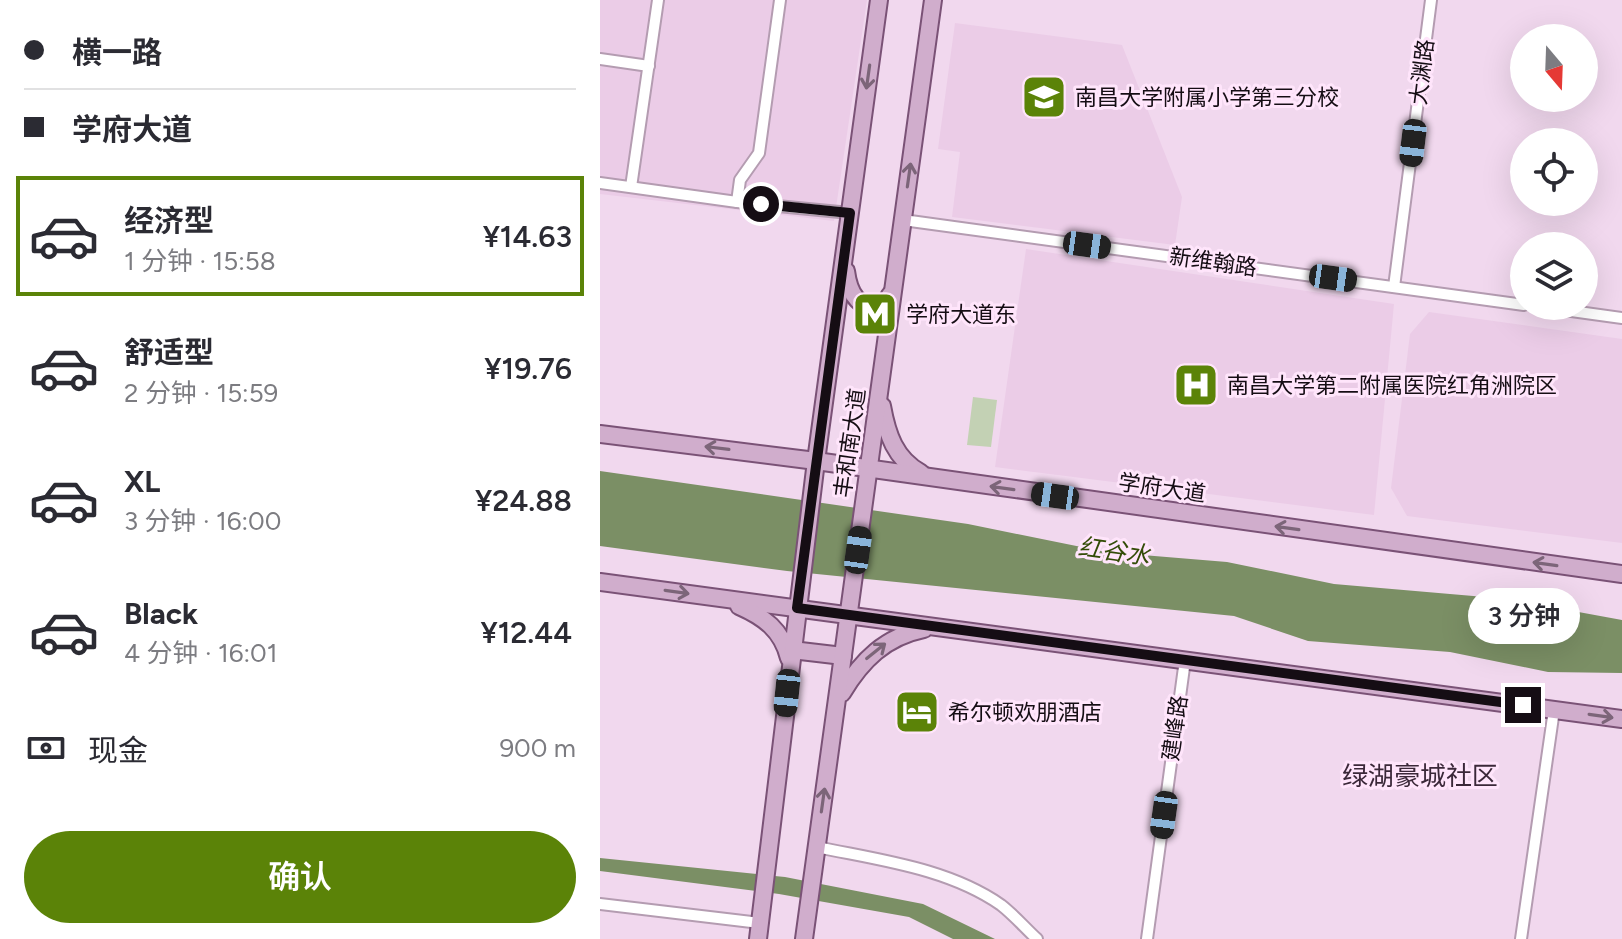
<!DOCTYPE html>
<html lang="zh">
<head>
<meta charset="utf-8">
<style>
  body { margin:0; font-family:Figtree,"Noto Sans SC",sans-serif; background:#f7f7f7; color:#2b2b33; height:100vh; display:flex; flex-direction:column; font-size:30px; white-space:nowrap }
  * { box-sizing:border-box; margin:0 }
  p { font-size:26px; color:#7c7c81 }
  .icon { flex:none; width:44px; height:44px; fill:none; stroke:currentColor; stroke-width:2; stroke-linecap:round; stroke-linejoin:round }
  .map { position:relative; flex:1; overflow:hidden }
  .side { display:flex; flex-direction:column; background:#fff; width:600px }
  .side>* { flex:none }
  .hud { display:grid; align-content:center; height:176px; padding:0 24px; background:#fff }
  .needle { width:52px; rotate:161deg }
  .fabs { position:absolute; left:910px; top:24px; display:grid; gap:16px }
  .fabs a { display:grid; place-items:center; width:88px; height:88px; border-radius:50%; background:#fff; box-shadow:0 8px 32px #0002; font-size:40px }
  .end { position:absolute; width:36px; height:36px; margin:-18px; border:10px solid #150d14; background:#fff; box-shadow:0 0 0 4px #fff }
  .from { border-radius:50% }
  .bubble { position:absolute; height:56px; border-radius:28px; background:#fff; box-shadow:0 8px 32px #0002; font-size:26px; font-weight:600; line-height:56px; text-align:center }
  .car { position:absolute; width:24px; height:48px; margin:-24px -12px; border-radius:10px; box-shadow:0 0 6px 2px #0007; background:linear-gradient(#222 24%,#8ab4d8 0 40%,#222 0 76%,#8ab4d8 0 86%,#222 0) }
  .hud b { display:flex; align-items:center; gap:28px; height:76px; font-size:30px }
  .hud b+b { border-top:2px solid #e1e1e2 }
  .hud i { width:20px; height:20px; background:#2b2b33 }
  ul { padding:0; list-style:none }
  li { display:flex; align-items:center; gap:24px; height:120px; margin:0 16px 12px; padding:0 8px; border:4px solid transparent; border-radius:0px }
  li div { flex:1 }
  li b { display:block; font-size:30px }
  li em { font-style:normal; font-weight:600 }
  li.active { border-color:#5b8308 }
  li>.icon { width:72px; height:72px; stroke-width:1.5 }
  .pay { display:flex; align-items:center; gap:20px; height:88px; padding:0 24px; font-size:30px }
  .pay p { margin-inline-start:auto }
  .button { display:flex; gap:16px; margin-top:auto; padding:16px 24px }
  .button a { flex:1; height:92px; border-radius:48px; background:#5b8308; color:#fff; font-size:32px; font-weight:600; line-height:92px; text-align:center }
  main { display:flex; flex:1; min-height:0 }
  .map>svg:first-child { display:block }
  .built { fill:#ebcce7 }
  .green { fill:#c3d1b4 }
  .water { fill:#7b8f65 }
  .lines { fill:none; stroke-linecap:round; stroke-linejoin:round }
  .street-casing { stroke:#b49cb1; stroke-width:14 }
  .primary-casing { stroke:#7a5276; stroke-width:20 }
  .street { stroke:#fff; stroke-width:10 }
  .primary { stroke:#d0adcc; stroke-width:16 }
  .oneway { stroke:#7c6579 }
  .route { stroke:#150d14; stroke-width:10 }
  .labels { text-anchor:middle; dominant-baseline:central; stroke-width:6; stroke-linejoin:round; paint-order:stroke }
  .street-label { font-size:22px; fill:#150d14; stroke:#ffe5fb }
  .poi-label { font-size:22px; fill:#150d14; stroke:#ffe5fb; text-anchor:start }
  .water-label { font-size:24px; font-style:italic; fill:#344c08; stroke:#ffe5fb }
  .quarter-label { font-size:26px; fill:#3b2839; stroke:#ffe5fb }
</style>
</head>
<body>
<main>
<section class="side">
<div class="hud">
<b><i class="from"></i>横一路</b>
<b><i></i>学府大道</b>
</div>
<ul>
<li class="active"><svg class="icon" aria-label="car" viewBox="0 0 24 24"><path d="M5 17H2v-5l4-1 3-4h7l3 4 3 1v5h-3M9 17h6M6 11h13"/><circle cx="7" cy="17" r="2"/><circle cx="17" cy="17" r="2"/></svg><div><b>经济型</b><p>1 分钟 · 15:58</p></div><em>¥14.63</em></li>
<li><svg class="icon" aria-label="car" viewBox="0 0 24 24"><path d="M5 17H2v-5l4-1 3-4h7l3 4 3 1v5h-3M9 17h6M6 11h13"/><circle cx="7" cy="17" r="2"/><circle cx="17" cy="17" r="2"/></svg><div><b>舒适型</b><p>2 分钟 · 15:59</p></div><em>¥19.76</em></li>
<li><svg class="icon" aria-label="car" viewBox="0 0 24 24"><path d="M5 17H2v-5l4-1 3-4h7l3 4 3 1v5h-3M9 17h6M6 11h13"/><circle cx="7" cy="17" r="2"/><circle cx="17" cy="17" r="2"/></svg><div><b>XL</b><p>3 分钟 · 16:00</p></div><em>¥24.88</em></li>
<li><svg class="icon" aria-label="car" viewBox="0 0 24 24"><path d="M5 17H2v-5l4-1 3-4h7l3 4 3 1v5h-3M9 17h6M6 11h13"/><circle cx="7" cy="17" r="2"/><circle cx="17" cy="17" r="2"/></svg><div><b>Black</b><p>4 分钟 · 16:01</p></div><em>¥12.44</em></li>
</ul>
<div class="pay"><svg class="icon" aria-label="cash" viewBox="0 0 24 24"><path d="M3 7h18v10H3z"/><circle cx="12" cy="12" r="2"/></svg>现金<p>900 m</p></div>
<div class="button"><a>确认</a></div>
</section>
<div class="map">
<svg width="1022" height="939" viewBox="0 0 1022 939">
  <rect width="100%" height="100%" fill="#f1d8ee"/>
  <!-- built -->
  <g class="built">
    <polygon points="0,0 267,0 234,221 0,194"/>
    <polygon points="355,23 522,45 582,197 575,245 352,217 360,152 338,149"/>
    <polygon points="426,249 794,304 774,515 395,467"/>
    <polygon points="829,312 1022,339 1022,543 807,516 791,488 810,334"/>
  </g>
  <!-- green -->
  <polygon class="green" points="373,397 397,400 391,447 367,445"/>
  <!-- water -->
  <g class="water">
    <polygon points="0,471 368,524 506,552 627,562 734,584 908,599 1022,620 1022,673 948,672 850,652 708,641 634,616 187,571 0,546"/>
    <polygon points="0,858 185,877 323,904 395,939 353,939 309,917 179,894 0,871"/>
  </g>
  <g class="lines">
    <!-- street casing -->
    <g class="street-casing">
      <g id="street">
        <polyline points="0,59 49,66"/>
        <polyline points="0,183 137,202 250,213"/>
        <polyline points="31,187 58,0"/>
        <polyline points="137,202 140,180 159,153 180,0"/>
        <polyline points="303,220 924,305"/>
        <polyline points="794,287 831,0"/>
        <polyline points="935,306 1022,318"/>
        <path d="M217,847C278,860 348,868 401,905C414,915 425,928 437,939"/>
        <polyline points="0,904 160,923"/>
        <polyline points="547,939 585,660"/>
        <polyline points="921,939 954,710"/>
      </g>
    </g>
    <!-- primary casing -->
    <g class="primary-casing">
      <g id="primary">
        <path d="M246,271C249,294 258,309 283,309L290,295"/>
        <path d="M282,406C287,434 295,459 321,473"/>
        <polyline points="0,434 216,461 1022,574"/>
        <polyline points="0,582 1022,719"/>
        <path d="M139,606C164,617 182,630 189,658"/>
        <polyline points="192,650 243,656"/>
        <path d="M242,693C262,660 285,637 324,629"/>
        <polyline points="158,939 216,461 279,0"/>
        <polyline points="204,939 333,0"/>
      </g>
    </g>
    <!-- street -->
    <use href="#street" class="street"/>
    <!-- primary -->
    <use href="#primary" class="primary"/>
  </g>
  <!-- one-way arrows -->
  <defs><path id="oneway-shaft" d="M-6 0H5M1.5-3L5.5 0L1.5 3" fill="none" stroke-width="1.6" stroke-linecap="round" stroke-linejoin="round" transform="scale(2)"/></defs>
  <g class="oneway">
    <use href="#oneway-shaft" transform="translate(268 77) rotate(98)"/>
    <use href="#oneway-shaft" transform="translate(309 175) rotate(-82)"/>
    <use href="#oneway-shaft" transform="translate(117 448) rotate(-173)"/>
    <use href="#oneway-shaft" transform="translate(402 488) rotate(-172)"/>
    <use href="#oneway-shaft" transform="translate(687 528) rotate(-172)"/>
    <use href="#oneway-shaft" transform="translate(945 564) rotate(-172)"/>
    <use href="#oneway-shaft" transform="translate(77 592) rotate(8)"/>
    <use href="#oneway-shaft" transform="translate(276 651) rotate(-39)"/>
    <use href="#oneway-shaft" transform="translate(1001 716) rotate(8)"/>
    <use href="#oneway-shaft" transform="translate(223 800) rotate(-82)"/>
  </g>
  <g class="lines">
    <!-- route -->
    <polyline class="route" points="161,204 250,213 197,608 923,705"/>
  </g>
  <!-- icons -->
  <defs>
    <g id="school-square" transform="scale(2.3)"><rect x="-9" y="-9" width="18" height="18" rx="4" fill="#5b8308" stroke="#ffe5fb"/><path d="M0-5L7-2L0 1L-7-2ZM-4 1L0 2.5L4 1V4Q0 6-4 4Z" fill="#fff"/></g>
    <g id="metro-square" transform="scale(2.3)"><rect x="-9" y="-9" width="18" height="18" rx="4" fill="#5b8308" stroke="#ffe5fb"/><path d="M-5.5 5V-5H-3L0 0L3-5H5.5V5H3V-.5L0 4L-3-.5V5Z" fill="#fff"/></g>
    <g id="hospital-square" transform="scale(2.3)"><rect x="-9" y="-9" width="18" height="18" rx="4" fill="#5b8308" stroke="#ffe5fb"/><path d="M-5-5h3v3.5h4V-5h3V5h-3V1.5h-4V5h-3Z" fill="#fff"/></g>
    <g id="hotel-square" transform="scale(2.3)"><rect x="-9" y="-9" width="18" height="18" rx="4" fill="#5b8308" stroke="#ffe5fb"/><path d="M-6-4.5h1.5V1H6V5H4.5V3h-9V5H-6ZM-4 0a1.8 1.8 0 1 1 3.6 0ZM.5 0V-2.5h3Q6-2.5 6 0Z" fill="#fff"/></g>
  </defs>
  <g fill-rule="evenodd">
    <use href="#school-square" x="444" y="97"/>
    <use href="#metro-square" x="275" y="314"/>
    <use href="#hospital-square" x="596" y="385"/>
    <use href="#hotel-square" x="317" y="712"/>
  </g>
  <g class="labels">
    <!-- street labels -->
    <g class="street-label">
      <text transform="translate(822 72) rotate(-83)">大渊路</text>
      <text transform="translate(613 262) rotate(8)">新维翰路</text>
      <text transform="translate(250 443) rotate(-82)">丰和南大道</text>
      <text transform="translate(562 488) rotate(8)">学府大道</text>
      <text transform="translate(575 728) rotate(-82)">建峰路</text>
    </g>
    <!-- poi labels -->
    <g class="poi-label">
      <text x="475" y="97">南昌大学附属小学第三分校</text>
      <text x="306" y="314">学府大道东</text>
      <text x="627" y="385">南昌大学第二附属医院红角洲院区</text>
      <text x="348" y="712">希尔顿欢朋酒店</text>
    </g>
    <!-- water labels -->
    <g class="water-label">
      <text transform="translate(514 551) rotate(8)">红谷水</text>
    </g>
    <!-- quarter labels -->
    <g class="quarter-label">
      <text x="820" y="776">绿湖豪城社区</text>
    </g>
  </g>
</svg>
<div class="fabs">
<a><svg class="needle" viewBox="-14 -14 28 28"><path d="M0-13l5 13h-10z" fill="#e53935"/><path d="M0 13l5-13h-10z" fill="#7c7c81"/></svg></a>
<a><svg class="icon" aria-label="locate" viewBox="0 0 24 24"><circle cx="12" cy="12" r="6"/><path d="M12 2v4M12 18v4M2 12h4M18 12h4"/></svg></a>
<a><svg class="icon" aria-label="layers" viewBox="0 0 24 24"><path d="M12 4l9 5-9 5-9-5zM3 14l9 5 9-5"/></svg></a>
</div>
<i class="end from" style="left:161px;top:204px"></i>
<i class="end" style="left:923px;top:705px"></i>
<div class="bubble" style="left:868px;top:588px;width:112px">3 分钟</div>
<i class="car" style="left:813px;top:143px;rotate:187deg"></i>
<i class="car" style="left:487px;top:245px;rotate:98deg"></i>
<i class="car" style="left:733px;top:278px;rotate:98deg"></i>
<i class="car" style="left:455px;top:496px;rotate:278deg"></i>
<i class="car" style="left:258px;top:550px;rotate:8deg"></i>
<i class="car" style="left:187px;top:693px;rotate:186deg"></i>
<i class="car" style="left:564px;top:815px;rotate:188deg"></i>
</div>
</main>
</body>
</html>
